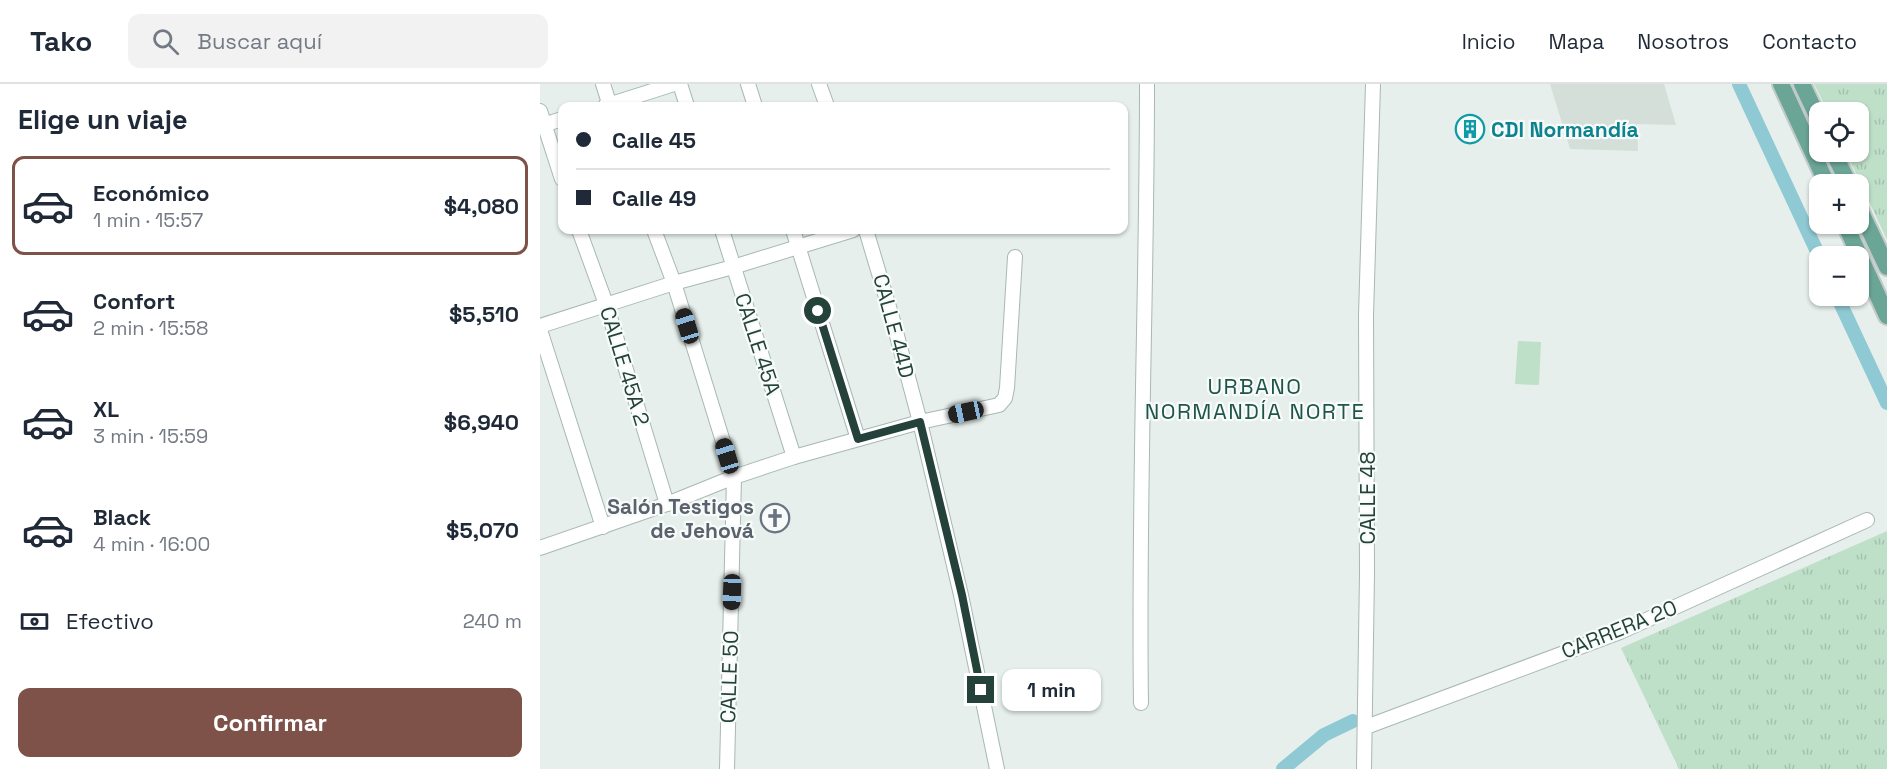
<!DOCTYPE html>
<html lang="es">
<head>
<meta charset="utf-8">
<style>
  body { margin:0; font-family:"Space Grotesk",sans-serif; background:#f2f2f3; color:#1f2937; height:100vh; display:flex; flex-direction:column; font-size:22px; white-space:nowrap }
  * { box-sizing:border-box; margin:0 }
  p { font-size:20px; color:#747a83 }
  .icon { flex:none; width:33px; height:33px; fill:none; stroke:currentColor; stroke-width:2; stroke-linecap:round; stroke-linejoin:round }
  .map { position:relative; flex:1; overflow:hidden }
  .side { display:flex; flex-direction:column; background:#fff; width:540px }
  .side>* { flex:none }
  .banner { position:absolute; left:18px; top:18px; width:570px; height:132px; border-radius:12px; box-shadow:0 2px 4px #0004; display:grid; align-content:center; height:132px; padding:0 18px; background:#fff }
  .buttons { position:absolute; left:1269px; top:18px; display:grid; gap:12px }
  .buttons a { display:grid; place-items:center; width:60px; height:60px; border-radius:12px; background:#fff; box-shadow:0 2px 4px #0004; font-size:30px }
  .end { position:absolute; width:27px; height:27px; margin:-14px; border:8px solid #24423a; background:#fff; box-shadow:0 0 0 3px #fff }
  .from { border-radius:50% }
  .bubble { position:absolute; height:42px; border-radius:12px; background:#fff; box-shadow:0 2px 4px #0004; font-size:20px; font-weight:800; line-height:42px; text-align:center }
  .car { position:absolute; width:18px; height:36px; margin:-18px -9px; border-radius:8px; box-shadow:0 0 4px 2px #0007; background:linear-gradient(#222 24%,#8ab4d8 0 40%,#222 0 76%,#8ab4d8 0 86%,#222 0) }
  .banner b { display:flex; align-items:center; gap:21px; height:57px; font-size:22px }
  .banner b+b { border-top:2px solid #e0e1e3 }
  .banner i { width:15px; height:15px; background:#1f2937 }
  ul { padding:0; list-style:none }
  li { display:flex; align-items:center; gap:18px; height:99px; margin:0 12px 9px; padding:0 6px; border:3px solid transparent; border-radius:12px }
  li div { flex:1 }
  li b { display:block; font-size:22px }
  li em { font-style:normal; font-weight:800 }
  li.current { border-color:#7f5249 }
  li>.icon { width:54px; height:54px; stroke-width:1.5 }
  h2 { padding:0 18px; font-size:27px; line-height:72px }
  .pay { display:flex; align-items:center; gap:15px; height:66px; padding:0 18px; font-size:22px }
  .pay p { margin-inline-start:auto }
  .primary-button { display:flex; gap:12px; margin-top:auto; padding:12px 18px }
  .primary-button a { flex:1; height:69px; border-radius:12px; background:#7f5249; color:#fff; font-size:24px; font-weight:800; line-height:69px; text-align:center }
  header { display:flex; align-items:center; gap:36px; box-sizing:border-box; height:84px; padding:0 30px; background:#fff; border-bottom:2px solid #e0e1e3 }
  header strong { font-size:28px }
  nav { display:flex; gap:33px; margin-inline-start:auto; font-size:21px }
  .search { width:420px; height:54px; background:#f2f2f3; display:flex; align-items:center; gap:15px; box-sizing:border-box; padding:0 21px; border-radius:12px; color:#747a83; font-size:22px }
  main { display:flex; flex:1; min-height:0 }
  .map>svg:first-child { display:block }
  .built { fill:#d4dfda }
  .grass { fill:url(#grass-tufts) }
  .pitch { fill:#bfe0c8 }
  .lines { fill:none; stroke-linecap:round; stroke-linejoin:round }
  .canal { stroke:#8ec9d4; stroke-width:14 }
  .minor-casing { stroke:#a8b8b2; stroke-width:16 }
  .major-casing { stroke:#c2cac8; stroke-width:20 }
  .minor { stroke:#fff; stroke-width:14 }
  .major { stroke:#6aa596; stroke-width:16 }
  .route { stroke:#24423a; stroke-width:8 }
  .labels { text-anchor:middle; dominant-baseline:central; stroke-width:4.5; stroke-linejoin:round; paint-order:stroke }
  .culture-label { font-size:21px; font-weight:bold; fill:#0d838f; stroke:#f7fbf9; text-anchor:start }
  .street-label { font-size:21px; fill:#24423a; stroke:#f7fbf9 }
  .worship-label { font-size:21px; font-weight:bold; fill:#5b616d; stroke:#f7fbf9; text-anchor:end }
  .neighbourhood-label { font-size:22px; letter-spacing:1.5px; fill:#1f5548; stroke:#f7fbf9 }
</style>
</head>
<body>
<header>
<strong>Tako</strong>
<div class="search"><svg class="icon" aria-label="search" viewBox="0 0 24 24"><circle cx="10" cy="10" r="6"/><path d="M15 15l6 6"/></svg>Buscar aquí</div>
<nav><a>Inicio</a><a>Mapa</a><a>Nosotros</a><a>Contacto</a></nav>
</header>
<main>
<section class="side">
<h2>Elige un viaje</h2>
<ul>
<li class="current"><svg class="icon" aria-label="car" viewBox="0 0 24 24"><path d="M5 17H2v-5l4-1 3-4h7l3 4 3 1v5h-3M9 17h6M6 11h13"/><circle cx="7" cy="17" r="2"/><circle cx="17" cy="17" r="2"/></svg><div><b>Económico</b><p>1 min · 15:57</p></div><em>$4,080</em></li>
<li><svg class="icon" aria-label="car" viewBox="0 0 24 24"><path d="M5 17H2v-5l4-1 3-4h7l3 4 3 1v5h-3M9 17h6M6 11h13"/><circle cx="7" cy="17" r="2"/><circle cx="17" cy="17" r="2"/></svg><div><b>Confort</b><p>2 min · 15:58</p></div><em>$5,510</em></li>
<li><svg class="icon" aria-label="car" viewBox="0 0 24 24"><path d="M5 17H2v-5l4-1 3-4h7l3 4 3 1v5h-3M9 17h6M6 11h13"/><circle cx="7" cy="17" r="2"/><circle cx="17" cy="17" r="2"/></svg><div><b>XL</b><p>3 min · 15:59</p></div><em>$6,940</em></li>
<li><svg class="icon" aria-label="car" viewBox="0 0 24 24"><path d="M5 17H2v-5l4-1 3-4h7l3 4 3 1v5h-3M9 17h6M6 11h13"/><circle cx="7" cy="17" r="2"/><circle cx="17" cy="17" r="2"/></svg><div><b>Black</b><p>4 min · 16:00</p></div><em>$5,070</em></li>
</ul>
<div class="pay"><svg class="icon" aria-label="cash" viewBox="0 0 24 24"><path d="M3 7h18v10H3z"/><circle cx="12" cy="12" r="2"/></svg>Efectivo<p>240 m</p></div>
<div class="primary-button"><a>Confirmar</a></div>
</section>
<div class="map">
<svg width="1347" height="685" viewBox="0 0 1347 685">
  <defs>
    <pattern id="grass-tufts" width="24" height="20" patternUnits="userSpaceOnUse" patternTransform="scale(1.5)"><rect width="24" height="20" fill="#bfe0c8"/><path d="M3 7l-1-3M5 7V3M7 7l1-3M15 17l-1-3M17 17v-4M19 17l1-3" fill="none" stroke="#a4c1ad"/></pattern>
  </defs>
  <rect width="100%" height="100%" fill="#e6efeb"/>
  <!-- built -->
  <polygon class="built" points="1010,0 1124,0 1136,41 1097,40 1098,67 1030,65"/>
  <!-- grass -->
  <g class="grass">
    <polygon points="1274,0 1347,0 1347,156 1306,68 1318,68 1318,28 1288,28"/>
    <polygon points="1347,447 1347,685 1139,685 1081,564"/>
  </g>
  <!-- pitch -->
  <polygon class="pitch" points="978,257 1001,258 999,301 975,300"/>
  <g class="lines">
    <!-- canal -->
    <g class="canal">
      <polyline points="1199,0 1280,174"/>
      <polyline points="1297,212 1347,319"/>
      <polyline points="743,685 784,651 813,637"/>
    </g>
    <!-- minor casing -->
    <g class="minor-casing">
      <g id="minor">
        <polyline points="63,0 70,22"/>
        <polyline points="140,0 147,22"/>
        <polyline points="208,0 215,22"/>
        <polyline points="279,0 287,22"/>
        <polyline points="65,22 134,0"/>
        <polyline points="0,27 22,95"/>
        <polyline points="0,42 22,35"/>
        <polyline points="39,146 66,220 127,420"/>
        <polyline points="114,146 134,199 194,393 187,685"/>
        <polyline points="182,146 254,373"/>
        <polyline points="253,146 318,355"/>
        <polyline points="326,146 352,233 380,338 421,511 457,685"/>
        <polyline points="0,242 134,199 193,183 313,146"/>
        <polyline points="0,246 63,443"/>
        <polyline points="0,464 127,420 194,393 254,373 380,338 459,321 465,314 467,304 475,173"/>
        <path d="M601,619C598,413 607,206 607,0"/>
        <polyline points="826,643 1080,548 1327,436"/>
        <polyline points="824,685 827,490 826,231 833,0"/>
      </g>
    </g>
    <!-- major casing -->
    <g class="major-casing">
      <g id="major">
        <polyline points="1241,0 1287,100"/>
        <polyline points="1262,0 1280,38"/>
        <polyline points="1293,68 1309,100"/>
        <polyline points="1318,122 1347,183"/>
        <polyline points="1305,140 1347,232"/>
      </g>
    </g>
    <!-- minor -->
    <use href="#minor" class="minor"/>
    <!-- major -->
    <use href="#major" class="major"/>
  </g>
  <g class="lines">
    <!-- route -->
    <polyline class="route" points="278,227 318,355 380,338 422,511 441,606"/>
  </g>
  <!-- icons -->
  <defs>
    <g id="building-ring" transform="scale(1.5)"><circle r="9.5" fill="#f7fbf9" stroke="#0f9aa8" stroke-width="1.5"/><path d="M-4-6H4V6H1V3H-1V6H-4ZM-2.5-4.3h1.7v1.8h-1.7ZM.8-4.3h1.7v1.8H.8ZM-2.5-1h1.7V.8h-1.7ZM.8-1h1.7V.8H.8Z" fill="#0f9aa8"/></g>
    <g id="church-ring" transform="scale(1.5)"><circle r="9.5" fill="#f7fbf9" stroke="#6b7280" stroke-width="1.5"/><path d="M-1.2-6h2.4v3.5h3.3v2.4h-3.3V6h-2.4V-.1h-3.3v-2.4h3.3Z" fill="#6b7280"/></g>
  </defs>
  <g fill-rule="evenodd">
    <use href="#building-ring" x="930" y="45"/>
    <use href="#church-ring" x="235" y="434"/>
  </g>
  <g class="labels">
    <!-- culture labels -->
    <g class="culture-label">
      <text x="951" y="45">CDI Normandía</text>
    </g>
    <!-- street labels -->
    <g class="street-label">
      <text transform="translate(354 242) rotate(75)">CALLE 44D</text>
      <text transform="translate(218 260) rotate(72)">CALLE 45A</text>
      <text transform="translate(85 282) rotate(73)">CALLE 45A 2</text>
      <text transform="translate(827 414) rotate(-90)">CALLE 48</text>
      <text transform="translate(1079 545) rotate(-22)">CARRERA 20</text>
      <text transform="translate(189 593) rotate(-88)">CALLE 50</text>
    </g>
    <!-- worship labels -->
    <g class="worship-label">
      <text x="214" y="422">Salón Testigos<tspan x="214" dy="24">de Jehová</tspan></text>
    </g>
    <!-- neighbourhood labels -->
    <g class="neighbourhood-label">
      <text x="715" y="302">URBANO<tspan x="715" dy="25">NORMANDÍA NORTE</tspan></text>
    </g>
  </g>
</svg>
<div class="buttons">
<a><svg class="icon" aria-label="locate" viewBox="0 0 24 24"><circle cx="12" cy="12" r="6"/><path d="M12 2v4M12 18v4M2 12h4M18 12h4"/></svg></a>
<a>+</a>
<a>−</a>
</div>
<i class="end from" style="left:278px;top:227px"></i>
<i class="end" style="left:441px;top:606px"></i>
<div class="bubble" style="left:462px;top:585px;width:99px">1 min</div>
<i class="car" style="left:147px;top:242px;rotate:343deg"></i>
<i class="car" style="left:426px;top:328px;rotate:258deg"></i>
<i class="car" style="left:187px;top:372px;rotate:343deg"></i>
<i class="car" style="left:192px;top:508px;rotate:182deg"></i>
<div class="banner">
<b><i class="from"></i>Calle 45</b>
<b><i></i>Calle 49</b>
</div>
</div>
</main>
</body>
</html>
